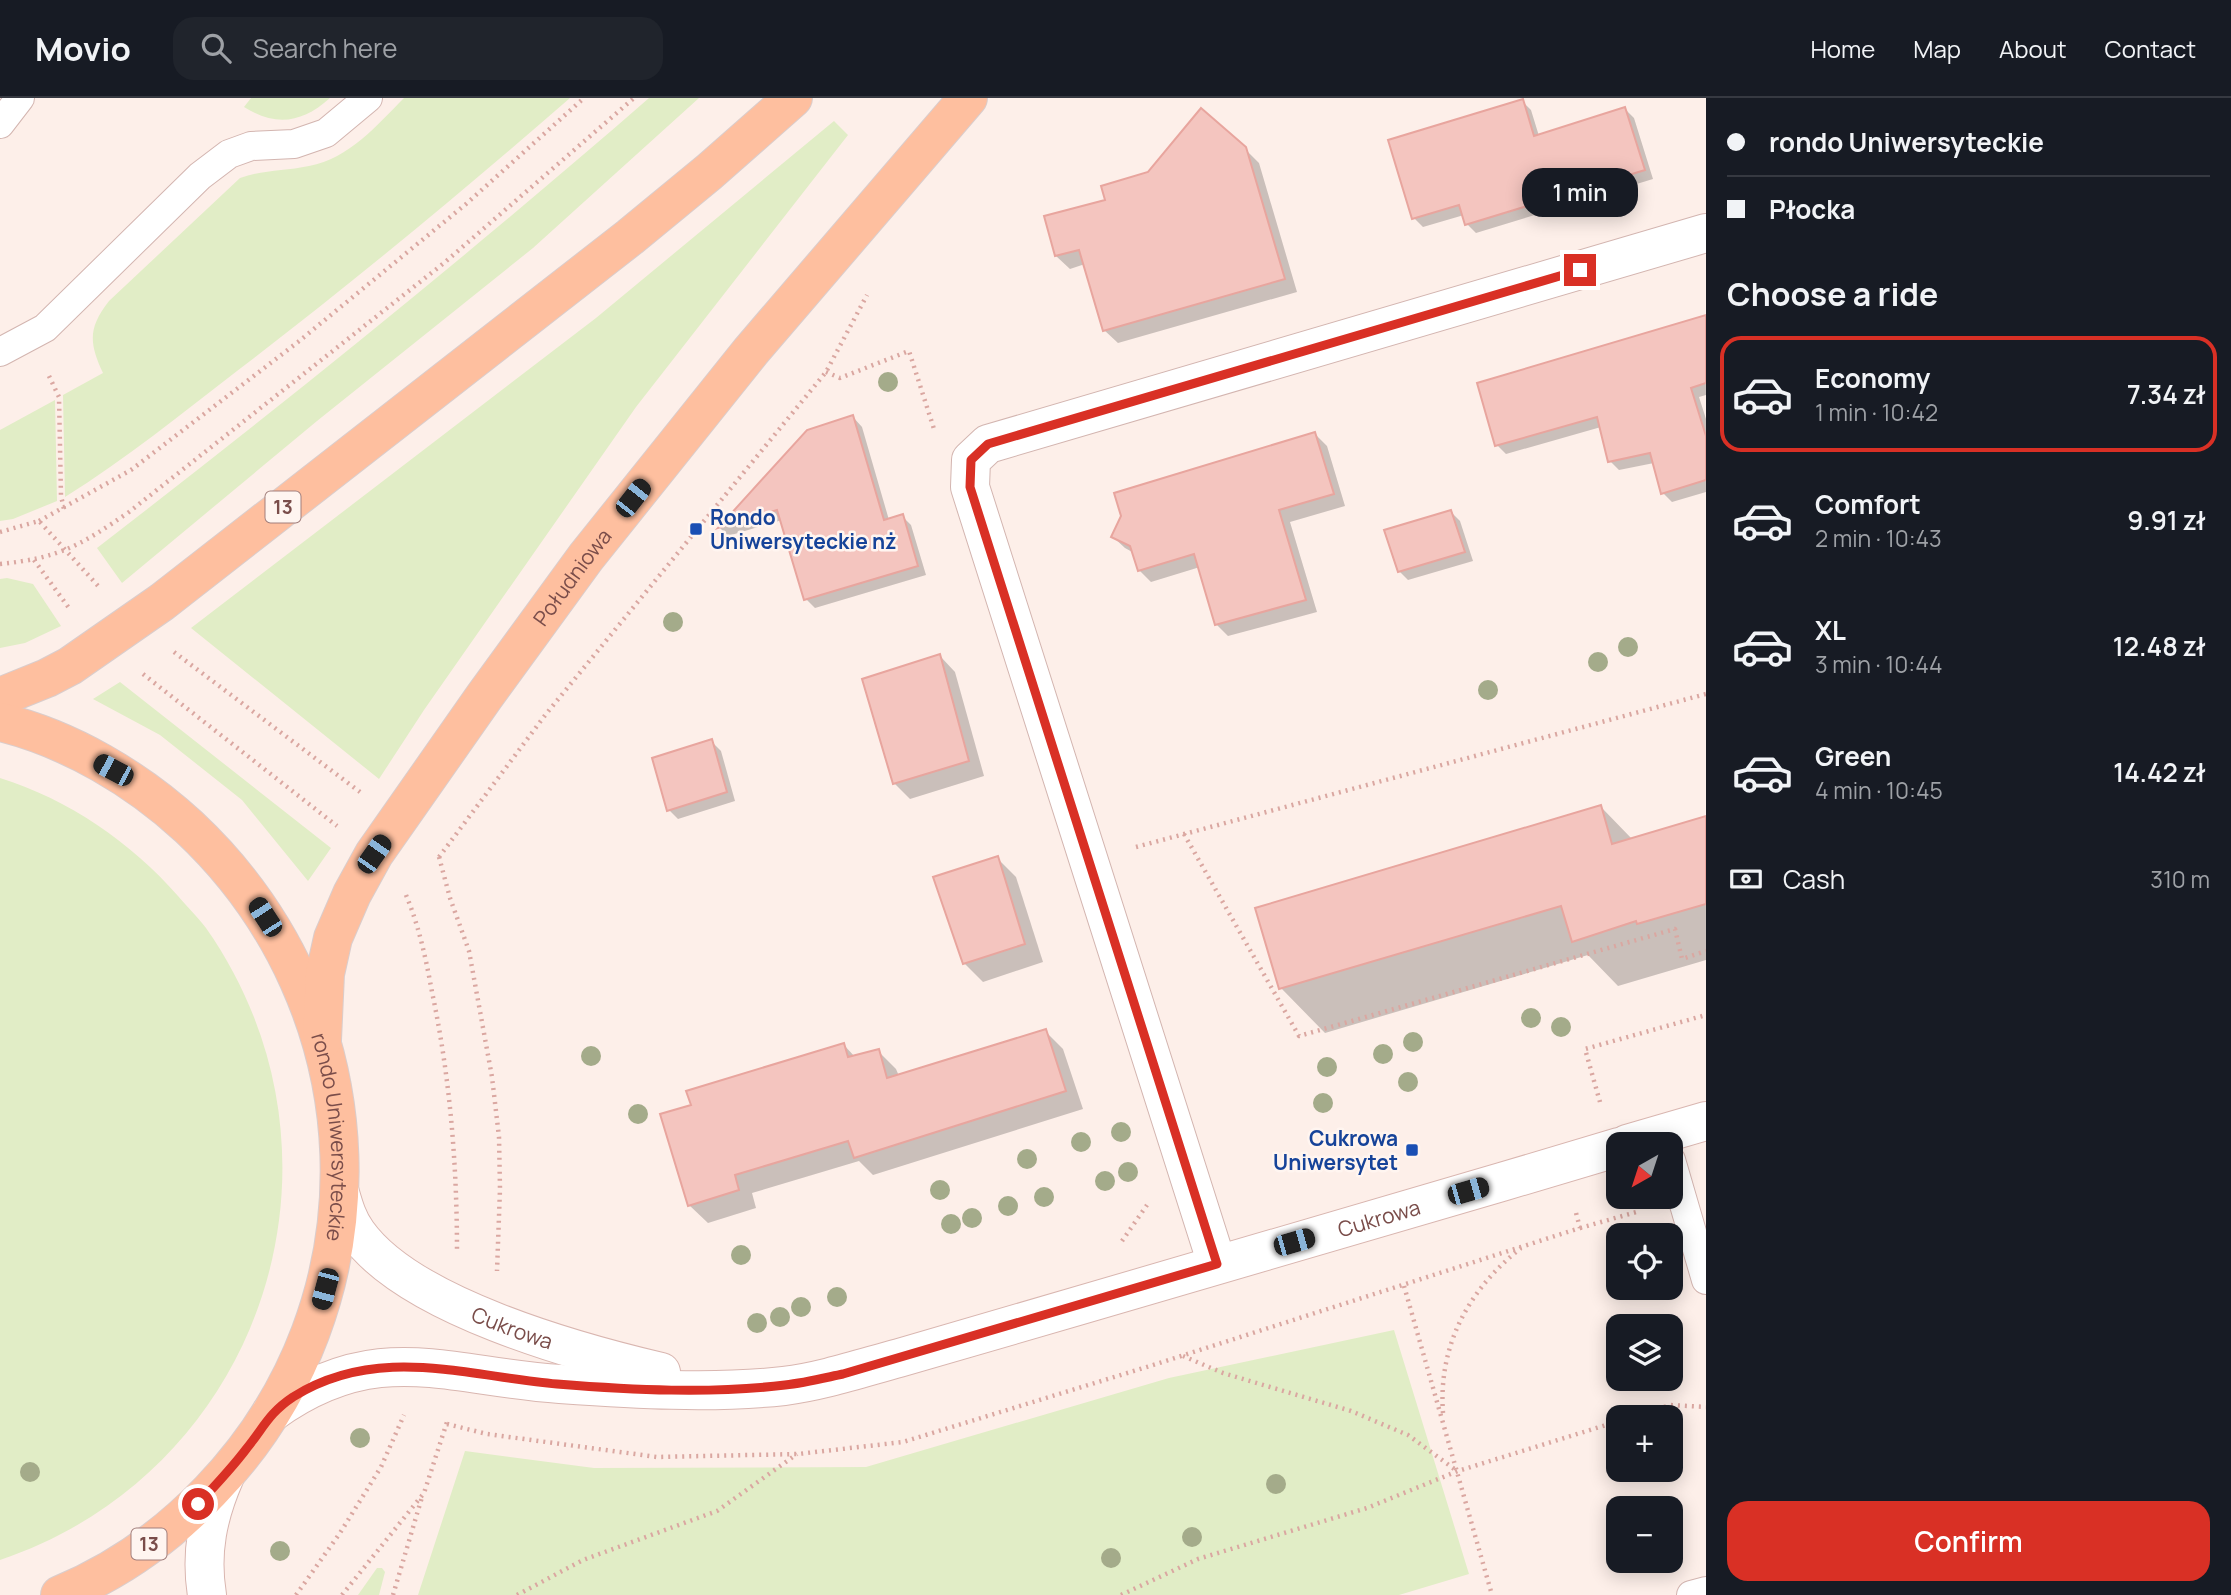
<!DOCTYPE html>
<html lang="en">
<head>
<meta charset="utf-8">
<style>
  body { margin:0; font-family:Manrope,sans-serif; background:#20242c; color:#f1f3f6; height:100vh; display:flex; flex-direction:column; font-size:26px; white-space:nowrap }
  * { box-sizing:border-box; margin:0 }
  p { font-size:23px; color:#9ea1a6 }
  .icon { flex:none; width:38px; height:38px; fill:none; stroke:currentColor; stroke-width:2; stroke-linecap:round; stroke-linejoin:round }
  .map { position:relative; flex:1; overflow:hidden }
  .side { display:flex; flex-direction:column; background:#171b24; width:525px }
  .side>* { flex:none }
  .top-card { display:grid; align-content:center; height:154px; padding:0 21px; background:#171b24 }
  .needle { width:46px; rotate:219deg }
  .fabs { position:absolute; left:1606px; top:1034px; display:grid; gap:14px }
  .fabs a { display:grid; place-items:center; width:77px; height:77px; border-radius:14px; background:#171b24; box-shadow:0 4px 18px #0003; font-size:35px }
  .end { position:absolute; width:32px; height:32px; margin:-16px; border:9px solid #d93025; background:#fff; box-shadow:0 0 0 4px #fff }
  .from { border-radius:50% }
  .bubble { position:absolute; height:49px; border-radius:21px; background:#171b24; box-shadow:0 4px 18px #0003; font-size:23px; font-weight:600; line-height:49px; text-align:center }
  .car { position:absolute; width:21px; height:42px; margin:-21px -10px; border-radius:9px; box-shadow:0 0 5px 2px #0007; background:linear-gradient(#222 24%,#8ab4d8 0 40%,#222 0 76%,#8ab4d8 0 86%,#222 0) }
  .top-card b { display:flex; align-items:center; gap:24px; height:66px; font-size:26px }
  .top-card b+b { border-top:2px solid #363941 }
  .top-card i { width:18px; height:18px; background:#f1f3f6 }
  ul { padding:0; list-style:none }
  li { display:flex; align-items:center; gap:21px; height:116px; margin:0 14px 10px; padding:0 7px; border:4px solid transparent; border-radius:21px }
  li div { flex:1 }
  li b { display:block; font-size:26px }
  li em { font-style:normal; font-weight:600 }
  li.current { border-color:#d93025 }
  li>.icon { width:63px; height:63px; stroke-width:1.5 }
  h2 { padding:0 21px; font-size:32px; line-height:84px }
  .pay { display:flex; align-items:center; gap:18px; height:77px; padding:0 21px; font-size:26px }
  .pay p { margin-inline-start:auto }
  .primary-button { display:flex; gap:14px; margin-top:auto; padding:14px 21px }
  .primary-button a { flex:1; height:80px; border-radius:21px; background:#d93025; color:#fff; font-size:28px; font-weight:600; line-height:80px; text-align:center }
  header { display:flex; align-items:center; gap:42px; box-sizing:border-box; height:98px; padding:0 35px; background:#171b24; border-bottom:2px solid #363941 }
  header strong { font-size:33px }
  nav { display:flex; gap:38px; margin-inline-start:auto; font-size:24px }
  .search { width:490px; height:63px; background:#20242c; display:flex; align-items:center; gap:18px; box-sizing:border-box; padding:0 24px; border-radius:21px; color:#9ea1a6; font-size:26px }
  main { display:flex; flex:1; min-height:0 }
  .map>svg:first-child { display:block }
  .green { fill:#e1edc6 }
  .shadow { fill:#0003 }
  .building { fill:#f4c5bf; stroke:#e8a59e; stroke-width:2 }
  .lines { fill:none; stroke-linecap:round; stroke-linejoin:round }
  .lane-casing { stroke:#d3b5b0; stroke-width:30 }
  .street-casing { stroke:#d3b5b0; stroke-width:40 }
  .secondary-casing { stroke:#d9b6b0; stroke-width:40 }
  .primary-casing { stroke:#dacdcc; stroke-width:40 }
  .path { stroke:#daa7a1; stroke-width:4.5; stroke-dasharray:2 5; stroke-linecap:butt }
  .lane { stroke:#fff; stroke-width:28 }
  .street { stroke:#fff; stroke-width:38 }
  .secondary { stroke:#fff; stroke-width:38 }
  .primary { stroke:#febf9f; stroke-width:38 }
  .tree { fill:#a4ab8a }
  .route { stroke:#d93025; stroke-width:9 }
  .transit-dot { fill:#1a4fb4; stroke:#fff5f0; stroke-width:2.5 }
  .labels { text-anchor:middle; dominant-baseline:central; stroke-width:5; stroke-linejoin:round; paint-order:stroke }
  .shield { fill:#fff5f0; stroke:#a27f7c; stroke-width:2 }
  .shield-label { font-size:19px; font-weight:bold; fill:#7a4d4a }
  .transit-label { font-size:21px; font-weight:bold; fill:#164399; stroke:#fff5f0; text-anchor:start }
  .street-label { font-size:21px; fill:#7a4d4a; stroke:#fff5f0 }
</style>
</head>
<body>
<header>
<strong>Movio</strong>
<div class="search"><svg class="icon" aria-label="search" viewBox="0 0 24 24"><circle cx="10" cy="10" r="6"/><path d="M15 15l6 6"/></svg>Search here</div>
<nav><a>Home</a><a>Map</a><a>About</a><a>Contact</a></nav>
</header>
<main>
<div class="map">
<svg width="1706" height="1497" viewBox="0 0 1706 1497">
  <rect width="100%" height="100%" fill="#fdefe9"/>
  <!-- green -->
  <g class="green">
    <path d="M251,0H330C302,25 276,29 244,9Z"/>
    <path d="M404,0H570C462,94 351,186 237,273C181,316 126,361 65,399L63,297L103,275C89,245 88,230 109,203L240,80C262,72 285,73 309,68C350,60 376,28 404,0Z"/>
    <path d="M649,0H699L533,150L317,323L122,485L97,450C285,305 470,156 649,0Z"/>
    <polygon points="834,23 848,37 636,309 424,612 379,681 191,530 596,220"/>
    <polygon points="55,302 57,403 13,421 0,423 0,332"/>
    <polygon points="7,480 33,486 61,528 25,545 0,550 0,481"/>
    <polygon points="120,584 331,750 308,783 242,702 160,637 93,601"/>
    <path d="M0,680C68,701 132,745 178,798C187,809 198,819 206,830C366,1058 264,1373 0,1462Z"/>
    <polygon points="1394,1232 1469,1476 1399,1497 418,1497 465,1353 594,1370 866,1369 1169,1280"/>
    <polygon points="377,1470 382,1470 385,1474 379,1497 358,1497"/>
  </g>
  <!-- shadow -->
  <g class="shadow">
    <polygon points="1522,3 1531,12 1539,38 1625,11 1634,20 1653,81 1476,135 1467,126 1464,117 1423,129 1414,120"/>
    <polygon points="1245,51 1259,65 1297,194 1118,245 1104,232 1085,166 1070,171 1056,158 1107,103"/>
    <polygon points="1706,219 1706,297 1699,299 1706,321 1706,394 1672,404 1663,395 1654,365 1619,372 1610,363 1601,329 1506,356 1497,347"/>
    <polygon points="853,319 862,329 889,422 902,418 911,427 926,477 815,510 806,501 782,422 728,438 720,430 808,334"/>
    <polygon points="1315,336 1327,348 1345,408 1290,424 1317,514 1228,538 1217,527 1200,469 1151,484 1139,472 1134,455 1125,450 1113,439"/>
    <polygon points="1451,414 1460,423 1473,463 1408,482 1399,473"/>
    <polygon points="940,558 955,574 984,678 910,701 894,685"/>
    <polygon points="711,643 721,653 735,703 678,721 669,712"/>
    <polygon points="1601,709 1633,742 1706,720 1706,862 1618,888 1588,857 1325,935 1281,890"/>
    <polygon points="997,760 1016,779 1043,864 983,884 964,865"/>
    <polygon points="1045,933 1063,951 1083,1011 873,1077 859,1063 752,1095 756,1110 708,1125 689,1107 693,1008 844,947 855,959 878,953 896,971 899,978"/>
  </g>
  <!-- building -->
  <g class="building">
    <polygon points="1523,1 1534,38 1625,9 1645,72 1465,127 1459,107 1412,121 1388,42"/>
    <polygon points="1201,10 1246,49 1285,181 1103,233 1079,152 1055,158 1044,118 1105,102 1101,88 1148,74"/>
    <polygon points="1706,217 1706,285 1691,290 1706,338 1706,382 1661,396 1650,355 1608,364 1597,319 1495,348 1477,285"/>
    <polygon points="853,317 884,422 903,416 918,468 804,502 777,412 718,430 807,332"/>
    <polygon points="1315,334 1334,396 1279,412 1306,502 1215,527 1194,456 1138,473 1130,448 1111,439 1121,418 1114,395"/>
    <polygon points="1451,412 1465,454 1398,474 1384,432"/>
    <polygon points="940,556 969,663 893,686 862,581"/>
    <polygon points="712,641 727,694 667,713 652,660"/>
    <polygon points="1601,707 1612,746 1706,718 1706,806 1637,826 1636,823 1572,844 1561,808 1279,891 1255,810"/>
    <polygon points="998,758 1025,846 963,866 933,779"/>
    <polygon points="1046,931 1066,993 854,1060 848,1043 735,1077 739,1092 688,1108 660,1016 691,1007 686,993 844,945 848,959 879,951 887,980"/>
  </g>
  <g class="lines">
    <!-- lane casing -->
    <g class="lane-casing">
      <g id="lane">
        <polyline points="0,26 20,0"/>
        <polyline points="0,254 45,230 200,78 229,56 251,48 294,46 326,35 368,0"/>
        <polyline points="1671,1062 1706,1182"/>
        <polyline points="1691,1497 1706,1493"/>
      </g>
    </g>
    <!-- street casing -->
    <g class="street-casing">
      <polyline id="street" points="1217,1166 970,389 971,362 988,346 1706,135"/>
    </g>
    <!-- secondary casing -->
    <g class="secondary-casing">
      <g id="secondary">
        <polyline points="1627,1046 1706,1023"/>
        <path id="s1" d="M340,1095C344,1109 348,1123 357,1135C409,1208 576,1254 661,1274"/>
        <path id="s2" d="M271,1315C376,1239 445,1278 560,1286C634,1291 710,1296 784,1288C823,1283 862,1270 899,1260C960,1242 1021,1225 1081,1207C1260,1154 1440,1103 1619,1049"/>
        <path d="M207,1497C200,1454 208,1417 225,1378"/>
      </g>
    </g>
    <!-- primary casing -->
    <g class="primary-casing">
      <g id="primary">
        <polyline points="0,599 47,580 70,568 162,504 630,139 709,74 793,0"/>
        <path id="s3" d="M0,624C70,641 137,681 189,729C380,908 392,1204 210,1393C168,1437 116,1474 60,1497"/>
        <path id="s4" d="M322,942L325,876L333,840L352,796L374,756L484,599L586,459L751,253L968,0"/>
      </g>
    </g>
    <!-- path -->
    <g class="path">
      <polyline points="826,274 840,280 909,253 934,331"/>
      <polyline points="49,278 59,299 61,398 64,411"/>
      <polyline points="39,423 131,372 298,244 466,106 584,0"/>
      <polyline points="0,434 39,423 100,490"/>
      <polyline points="34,462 69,510"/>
      <path d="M0,466C60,460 81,447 129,414L444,165L634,0"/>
      <polyline points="174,554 360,694"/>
      <polyline points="143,576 337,728"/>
      <polyline points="1184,736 1299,938 1675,831 1682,861 1706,853"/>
      <polyline points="1136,749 1706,596"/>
      <polyline points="439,759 546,616 826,274 867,197"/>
      <polyline points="439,759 450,800 469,853 492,979 499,1039 500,1091 497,1173"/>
      <path d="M406,797C419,828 426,861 432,894C450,979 457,1066 457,1154"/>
      <polyline points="1600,1004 1585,951 1706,917"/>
      <polyline points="1580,1130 1640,1113"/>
      <polyline points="1122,1143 1147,1107"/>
      <polyline points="1404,1188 1492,1497"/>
      <polyline points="1183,1258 1223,1275 1351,1313 1408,1337 1457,1373"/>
      <path d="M1443,1315C1438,1247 1469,1191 1521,1150"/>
      <polyline points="1631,1320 1670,1307 1706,1309"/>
      <polyline points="447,1326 487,1336 657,1359 798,1356 903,1344 1150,1268 1580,1130 1575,1111"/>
      <polyline points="296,1497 340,1435 381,1369 404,1317"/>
      <polyline points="342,1497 424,1395 447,1324"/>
      <polyline points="393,1497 422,1399"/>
      <polyline points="517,1497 583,1462 717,1413 797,1356"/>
      <polyline points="1121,1497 1198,1461 1367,1410 1458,1373 1619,1323"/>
    </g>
    <!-- lane -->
    <use href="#lane" class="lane"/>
    <!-- street -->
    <use href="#street" class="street"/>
    <!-- secondary -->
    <use href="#secondary" class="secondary"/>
    <!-- primary -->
    <use href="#primary" class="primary"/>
  </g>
  <!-- trees -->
  <g class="tree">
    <circle cx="888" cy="284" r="10"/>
    <circle cx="673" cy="524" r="10"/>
    <circle cx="1628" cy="549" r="10"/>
    <circle cx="1598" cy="564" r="10"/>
    <circle cx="1488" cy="592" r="10"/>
    <circle cx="1531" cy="920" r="10"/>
    <circle cx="1561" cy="929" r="10"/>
    <circle cx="1413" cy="944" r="10"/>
    <circle cx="1383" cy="956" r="10"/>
    <circle cx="591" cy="958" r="10"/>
    <circle cx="1327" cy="969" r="10"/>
    <circle cx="1408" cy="984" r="10"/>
    <circle cx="1323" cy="1005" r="10"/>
    <circle cx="638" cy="1016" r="10"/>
    <circle cx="1121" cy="1034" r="10"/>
    <circle cx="1081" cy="1044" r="10"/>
    <circle cx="1027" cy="1061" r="10"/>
    <circle cx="1128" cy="1074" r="10"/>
    <circle cx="1105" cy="1083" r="10"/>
    <circle cx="940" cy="1092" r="10"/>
    <circle cx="1044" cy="1099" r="10"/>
    <circle cx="1008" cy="1108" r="10"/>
    <circle cx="972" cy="1120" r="10"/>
    <circle cx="951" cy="1126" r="10"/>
    <circle cx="741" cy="1157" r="10"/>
    <circle cx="837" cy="1199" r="10"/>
    <circle cx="801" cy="1209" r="10"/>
    <circle cx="780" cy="1219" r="10"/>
    <circle cx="757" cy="1225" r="10"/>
    <circle cx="360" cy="1340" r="10"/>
    <circle cx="30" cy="1374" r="10"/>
    <circle cx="1276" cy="1386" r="10"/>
    <circle cx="1192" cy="1439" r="10"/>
    <circle cx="280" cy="1453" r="10"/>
    <circle cx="1111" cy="1460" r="10"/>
  </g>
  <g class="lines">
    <!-- route -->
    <path class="route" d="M198,1406C215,1388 232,1370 247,1350C264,1329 269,1315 293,1299C378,1246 465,1278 557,1286C632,1292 711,1296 785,1287C804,1285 824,1280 843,1276L1217,1166L970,389L971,362L988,346L1580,172"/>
  </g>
  <!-- markers -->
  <g class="transit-dot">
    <rect x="689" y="424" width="14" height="14" rx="3.5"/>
    <rect x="1405" y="1045" width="14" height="14" rx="3.5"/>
  </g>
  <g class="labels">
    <!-- shield labels -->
    <g class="shield">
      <rect x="265.5" y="393.5" width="35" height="31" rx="5"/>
      <rect x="131.5" y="1430.5" width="35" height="31" rx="5"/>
    </g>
    <g class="shield-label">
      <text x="283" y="409">13</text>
      <text x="149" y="1446">13</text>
    </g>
    <!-- transit labels -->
    <g class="transit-label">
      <text x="710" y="419">Rondo<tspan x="710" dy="24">Uniwersyteckie nż</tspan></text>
      <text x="1398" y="1040" text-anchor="end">Cukrowa<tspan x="1398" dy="24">Uniwersytet</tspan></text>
    </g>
    <!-- street labels -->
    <g class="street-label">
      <text stroke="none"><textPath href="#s4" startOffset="537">Południowa</textPath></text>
      <text stroke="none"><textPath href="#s3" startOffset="570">rondo Uniwersyteckie</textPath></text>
      <text stroke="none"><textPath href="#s2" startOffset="1143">Cukrowa</textPath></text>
      <text stroke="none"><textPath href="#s1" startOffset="228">Cukrowa</textPath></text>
    </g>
  </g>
</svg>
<div class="fabs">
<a><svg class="needle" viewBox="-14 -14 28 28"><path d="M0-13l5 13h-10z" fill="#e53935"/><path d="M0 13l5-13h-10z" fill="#9ea1a6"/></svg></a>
<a><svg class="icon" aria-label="locate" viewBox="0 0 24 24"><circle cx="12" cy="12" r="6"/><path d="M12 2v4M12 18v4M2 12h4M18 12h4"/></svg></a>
<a><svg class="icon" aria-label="layers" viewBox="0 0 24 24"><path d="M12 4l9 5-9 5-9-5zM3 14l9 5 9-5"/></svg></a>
<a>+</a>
<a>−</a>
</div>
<i class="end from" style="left:198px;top:1406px"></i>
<i class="end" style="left:1580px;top:172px"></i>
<div class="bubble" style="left:1522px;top:70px;width:116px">1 min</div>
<i class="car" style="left:633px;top:400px;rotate:38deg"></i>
<i class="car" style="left:113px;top:672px;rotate:298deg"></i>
<i class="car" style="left:374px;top:756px;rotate:35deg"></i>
<i class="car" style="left:265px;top:819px;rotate:327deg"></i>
<i class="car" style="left:1468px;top:1093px;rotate:74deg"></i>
<i class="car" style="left:1294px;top:1144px;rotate:74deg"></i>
<i class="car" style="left:325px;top:1191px;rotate:195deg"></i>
</div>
<section class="side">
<div class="top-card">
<b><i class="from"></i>rondo Uniwersyteckie</b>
<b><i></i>Płocka</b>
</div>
<h2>Choose a ride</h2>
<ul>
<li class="current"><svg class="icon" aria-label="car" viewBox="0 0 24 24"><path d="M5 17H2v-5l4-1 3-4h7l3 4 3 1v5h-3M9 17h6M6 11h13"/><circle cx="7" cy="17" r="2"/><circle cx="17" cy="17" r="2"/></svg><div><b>Economy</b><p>1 min · 10:42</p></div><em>7.34 zł</em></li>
<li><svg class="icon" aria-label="car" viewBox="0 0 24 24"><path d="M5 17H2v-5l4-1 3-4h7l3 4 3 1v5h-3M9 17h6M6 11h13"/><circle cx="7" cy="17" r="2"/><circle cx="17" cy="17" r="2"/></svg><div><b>Comfort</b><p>2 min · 10:43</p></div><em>9.91 zł</em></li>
<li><svg class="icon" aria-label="car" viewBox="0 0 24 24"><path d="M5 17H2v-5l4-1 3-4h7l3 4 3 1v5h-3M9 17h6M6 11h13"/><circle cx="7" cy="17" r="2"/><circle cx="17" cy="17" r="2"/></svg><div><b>XL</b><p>3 min · 10:44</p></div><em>12.48 zł</em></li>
<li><svg class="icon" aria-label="car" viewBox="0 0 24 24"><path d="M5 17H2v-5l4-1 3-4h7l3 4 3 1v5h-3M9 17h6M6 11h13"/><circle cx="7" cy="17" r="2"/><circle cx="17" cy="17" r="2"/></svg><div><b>Green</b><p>4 min · 10:45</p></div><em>14.42 zł</em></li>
</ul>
<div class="pay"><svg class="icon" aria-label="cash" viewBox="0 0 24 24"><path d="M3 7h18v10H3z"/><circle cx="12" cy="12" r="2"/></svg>Cash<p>310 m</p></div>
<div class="primary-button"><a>Confirm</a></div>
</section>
</main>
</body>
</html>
